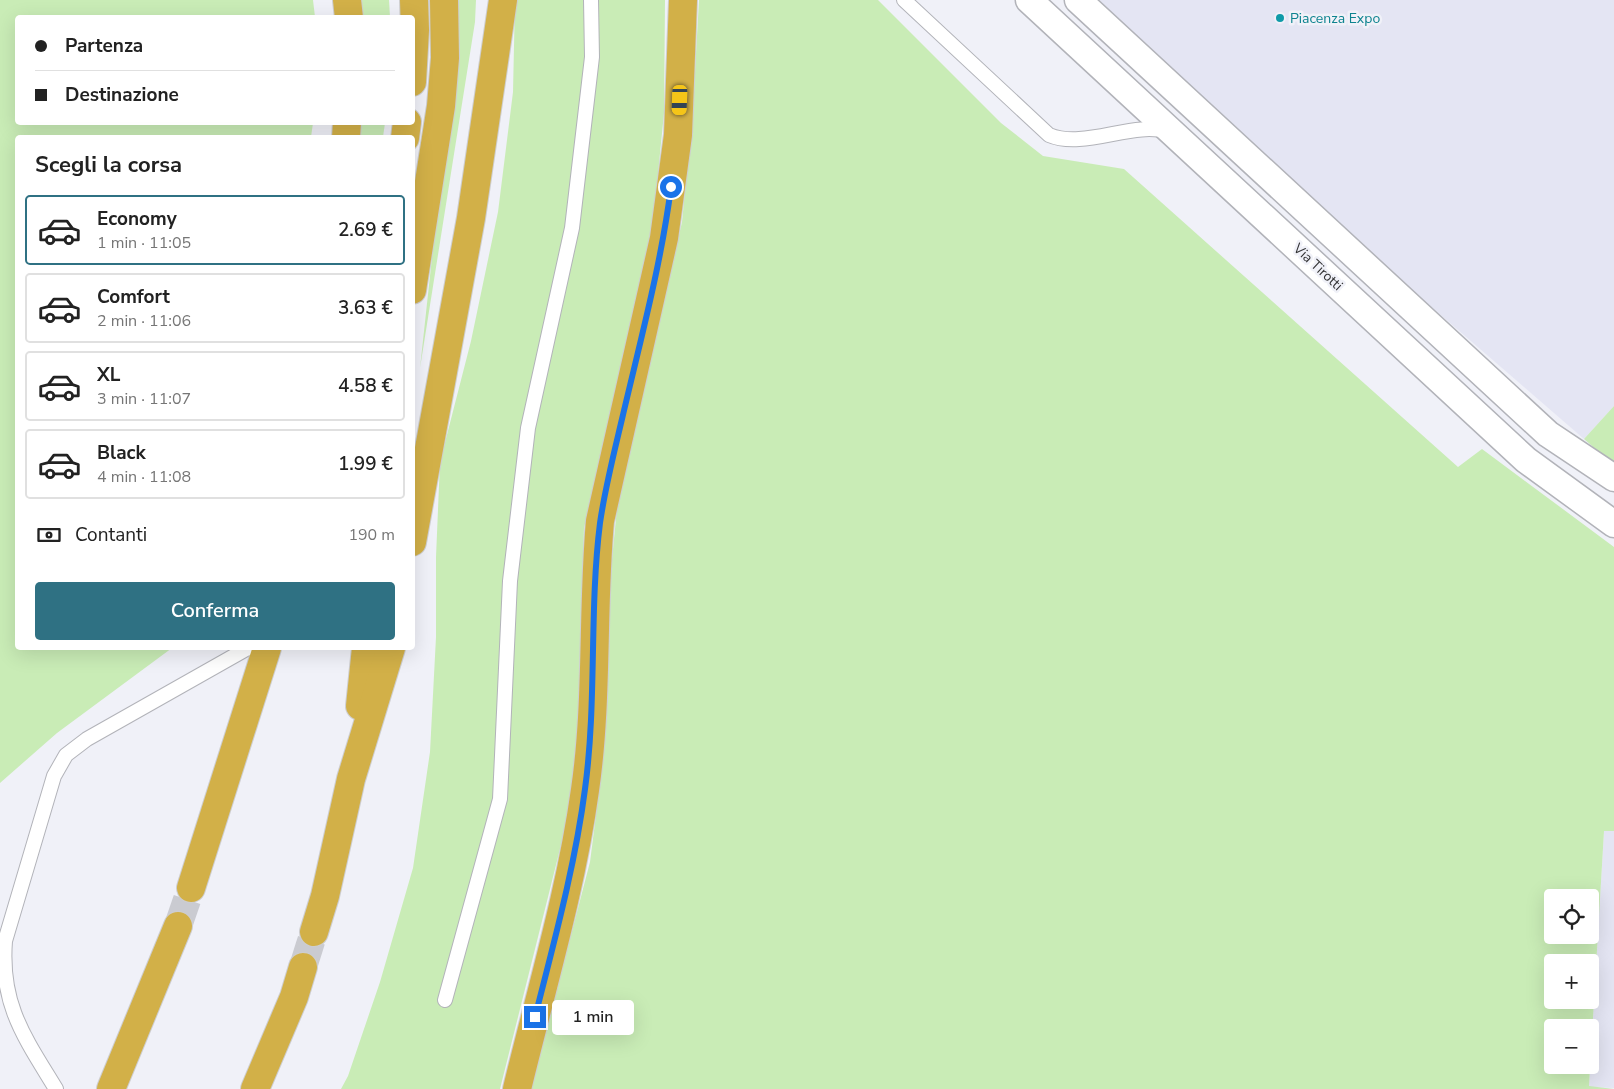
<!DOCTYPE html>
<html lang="it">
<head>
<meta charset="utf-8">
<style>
  body { margin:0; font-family:"Nunito Sans",sans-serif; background:#f6f6f6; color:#222; height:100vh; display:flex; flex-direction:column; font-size:19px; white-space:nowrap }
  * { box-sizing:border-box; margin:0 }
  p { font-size:16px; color:#767676 }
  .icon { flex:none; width:28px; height:28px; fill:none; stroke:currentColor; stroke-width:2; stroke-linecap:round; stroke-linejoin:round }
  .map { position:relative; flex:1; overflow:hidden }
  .panel { position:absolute; left:15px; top:135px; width:400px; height:515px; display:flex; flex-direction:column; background:#fff; border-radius:5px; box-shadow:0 5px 20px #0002 }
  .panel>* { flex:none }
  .banner { position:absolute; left:15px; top:15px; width:400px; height:110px; border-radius:5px; box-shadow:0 5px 20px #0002; display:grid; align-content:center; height:110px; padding:0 20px; background:#fff }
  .buttons { position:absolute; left:1544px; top:889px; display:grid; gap:10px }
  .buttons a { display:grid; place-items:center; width:55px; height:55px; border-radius:5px; background:#fff; box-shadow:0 5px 20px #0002; font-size:25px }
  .end { position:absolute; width:22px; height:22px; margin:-11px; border:6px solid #1a73e8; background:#fff; box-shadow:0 0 0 2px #fff }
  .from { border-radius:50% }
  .bubble { position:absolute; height:35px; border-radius:5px; background:#fff; box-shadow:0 5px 20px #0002; font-size:16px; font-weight:600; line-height:35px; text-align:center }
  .car { position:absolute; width:15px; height:30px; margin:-15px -8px; border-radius:6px; box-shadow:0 0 4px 1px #0007; background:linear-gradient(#f5c518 24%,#345 0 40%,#f5c518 0 76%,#345 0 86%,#f5c518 0) }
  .banner b { display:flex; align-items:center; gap:18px; height:48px; font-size:19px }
  .banner b+b { border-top:1px solid #e0e0e0 }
  .banner i { width:12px; height:12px; background:#222 }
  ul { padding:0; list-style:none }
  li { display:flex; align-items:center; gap:15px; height:70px; margin:0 10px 8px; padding:0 10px; border:2px solid #e0e0e0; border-radius:5px }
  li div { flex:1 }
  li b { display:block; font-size:19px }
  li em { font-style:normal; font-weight:600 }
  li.on { border-color:#2f7183 }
  li>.icon { width:45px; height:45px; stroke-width:1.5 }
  h2 { padding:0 20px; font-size:22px; line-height:60px }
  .pay { display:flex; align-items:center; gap:12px; height:55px; padding:0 20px; font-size:19px }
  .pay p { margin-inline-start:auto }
  .action { display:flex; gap:10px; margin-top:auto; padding:10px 20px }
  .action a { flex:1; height:58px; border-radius:5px; background:#2f7183; color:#fff; font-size:20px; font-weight:600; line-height:58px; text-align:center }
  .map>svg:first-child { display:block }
  .built { fill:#e4e5f3 }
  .green { fill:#c9ecb6; fill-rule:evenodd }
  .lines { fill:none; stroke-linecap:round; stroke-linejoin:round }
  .highway-tunnel { stroke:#cacbd1; stroke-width:28; stroke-dasharray:28 14; stroke-linecap:butt }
  .lane-casing { stroke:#b2b3b9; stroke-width:16 }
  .street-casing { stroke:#b2b3b9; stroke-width:29 }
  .highway-casing { stroke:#cececf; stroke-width:30 }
  .lane { stroke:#fff; stroke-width:14 }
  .street { stroke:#fff; stroke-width:26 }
  .highway { stroke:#d2b048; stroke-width:28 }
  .route { stroke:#1a73e8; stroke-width:6 }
  .culture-dot { fill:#0f9aa8; stroke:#f0f1f8; stroke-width:2 }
  .labels { text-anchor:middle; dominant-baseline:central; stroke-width:5; stroke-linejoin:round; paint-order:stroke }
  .culture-label { font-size:14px; fill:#0d838f; stroke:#f0f1f8; text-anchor:start }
  .street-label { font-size:14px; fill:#333335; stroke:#f0f1f8 }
</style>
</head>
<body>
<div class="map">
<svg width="1614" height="1089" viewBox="0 0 1614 1089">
  <rect width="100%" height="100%" fill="#f0f1f8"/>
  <!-- built -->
  <g class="built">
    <polygon points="1099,0 1614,0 1614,406 1584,439 1286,181"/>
    <polygon points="1604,831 1614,831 1614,1088 1589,1087"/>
  </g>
  <!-- green -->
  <g class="green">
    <polygon points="0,0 313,0 315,17 18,18 18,122 313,123 311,137 18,138 18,648 172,648 57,733 0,783"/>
    <polygon points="359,0 389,0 390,17 360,17"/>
    <polygon points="457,0 476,0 475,22 420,368 458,18"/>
    <polygon points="515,0 665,0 664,113 654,214 640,297 584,528 578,720 569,813 500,1089 341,1089 348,1076 380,982 413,868 430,752 436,637 436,557 440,462 471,341 498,212 513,92"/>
    <path d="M699,0H878L1001,123L1043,156L1124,169L1458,467L1482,449L1614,547V831H1604L1589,1086L1614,1089H531L590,862L601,776L608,677L610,580L618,498L682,222L693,108ZM1552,898H1590V935H1552ZM1552,962H1590V1000H1552ZM1552,1028H1590V1065H1552Z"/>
    <polygon points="359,123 385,123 383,137 357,138"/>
    <polygon points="1614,406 1614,465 1584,439"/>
  </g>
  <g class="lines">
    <!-- highway-tunnel -->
    <g class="highway-tunnel">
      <polyline points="178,926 191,888"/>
      <polyline points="303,967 314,932"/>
    </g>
    <!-- lane casing -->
    <g class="lane-casing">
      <g id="lane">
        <path d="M904,0L1049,135C1084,150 1135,120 1168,132"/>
        <polyline points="445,1000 500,799 510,581 528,428 572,228 592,57 591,0"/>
        <path d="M56,1089C25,1038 0,1005 5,941L54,776L66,755L87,739L248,648"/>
      </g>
    </g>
    <!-- street casing -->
    <g class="street-casing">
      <g id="street">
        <polyline points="1029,0 1526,460 1614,524"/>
        <polyline points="1078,0 1548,434 1614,478"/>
      </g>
    </g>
    <!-- highway casing -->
    <g class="highway-casing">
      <g id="highway">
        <polyline points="347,0 349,18"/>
        <polyline points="412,82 415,30 414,0"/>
        <polyline points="346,138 347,122"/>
        <polyline points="405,138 407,122"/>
        <polyline points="412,290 441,106 445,58 444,0"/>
        <polyline points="412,542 471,218 503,0"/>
        <polyline points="360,706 366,648"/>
        <polyline points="191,888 267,648"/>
        <polyline points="314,932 325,896 351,779 391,648"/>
        <polyline points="111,1089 178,926"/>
        <polyline points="255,1089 294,997 303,967"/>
        <path d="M517,1089C541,990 571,891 585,790C598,701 592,610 600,521L664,238L678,135L683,0"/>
      </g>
    </g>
    <!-- lane -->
    <use href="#lane" class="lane"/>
    <!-- street -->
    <use href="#street" class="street"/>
    <!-- highway -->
    <use href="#highway" class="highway"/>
  </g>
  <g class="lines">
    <!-- route -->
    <path class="route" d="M535,1017C554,942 575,866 585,789C597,701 589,611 600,523C605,488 614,453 622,419C640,342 661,265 671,187"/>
  </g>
  <!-- markers -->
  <circle class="culture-dot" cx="1280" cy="18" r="5"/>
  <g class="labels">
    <!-- culture labels -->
    <g class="culture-label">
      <text x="1290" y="18">Piacenza Expo</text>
    </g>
    <!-- street labels -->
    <g class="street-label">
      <text transform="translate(1318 267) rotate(43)">Via Tirotti</text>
    </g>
  </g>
</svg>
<div class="buttons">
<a><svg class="icon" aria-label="locate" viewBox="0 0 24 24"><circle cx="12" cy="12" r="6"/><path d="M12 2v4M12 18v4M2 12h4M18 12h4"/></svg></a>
<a>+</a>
<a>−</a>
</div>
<i class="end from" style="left:671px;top:187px"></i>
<i class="end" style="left:535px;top:1017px"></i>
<div class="bubble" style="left:552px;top:1000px;width:82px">1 min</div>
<i class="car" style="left:680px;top:100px;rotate:182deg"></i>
<div class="banner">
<b><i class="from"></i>Partenza</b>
<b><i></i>Destinazione</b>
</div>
<section class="panel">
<h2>Scegli la corsa</h2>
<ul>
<li class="on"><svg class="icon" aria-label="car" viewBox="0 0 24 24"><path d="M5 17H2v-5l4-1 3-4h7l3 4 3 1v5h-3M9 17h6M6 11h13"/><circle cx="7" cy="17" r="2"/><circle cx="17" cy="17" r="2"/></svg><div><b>Economy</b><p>1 min · 11:05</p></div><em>2.69 €</em></li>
<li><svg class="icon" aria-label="car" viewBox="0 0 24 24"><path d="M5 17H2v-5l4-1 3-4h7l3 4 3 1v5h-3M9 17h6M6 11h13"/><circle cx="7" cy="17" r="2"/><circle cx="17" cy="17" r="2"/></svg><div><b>Comfort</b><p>2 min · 11:06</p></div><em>3.63 €</em></li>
<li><svg class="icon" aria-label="car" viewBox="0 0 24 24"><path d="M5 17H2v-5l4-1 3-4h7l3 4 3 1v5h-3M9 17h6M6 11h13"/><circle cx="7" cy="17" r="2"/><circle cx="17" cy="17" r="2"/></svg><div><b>XL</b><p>3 min · 11:07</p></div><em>4.58 €</em></li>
<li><svg class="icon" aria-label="car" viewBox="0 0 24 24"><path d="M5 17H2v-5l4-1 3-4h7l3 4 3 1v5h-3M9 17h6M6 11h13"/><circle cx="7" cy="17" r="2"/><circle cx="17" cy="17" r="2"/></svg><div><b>Black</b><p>4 min · 11:08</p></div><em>1.99 €</em></li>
</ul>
<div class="pay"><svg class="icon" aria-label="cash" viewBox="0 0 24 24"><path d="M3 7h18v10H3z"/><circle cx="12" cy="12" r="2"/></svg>Contanti<p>190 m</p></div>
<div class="action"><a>Conferma</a></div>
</section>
</div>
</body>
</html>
